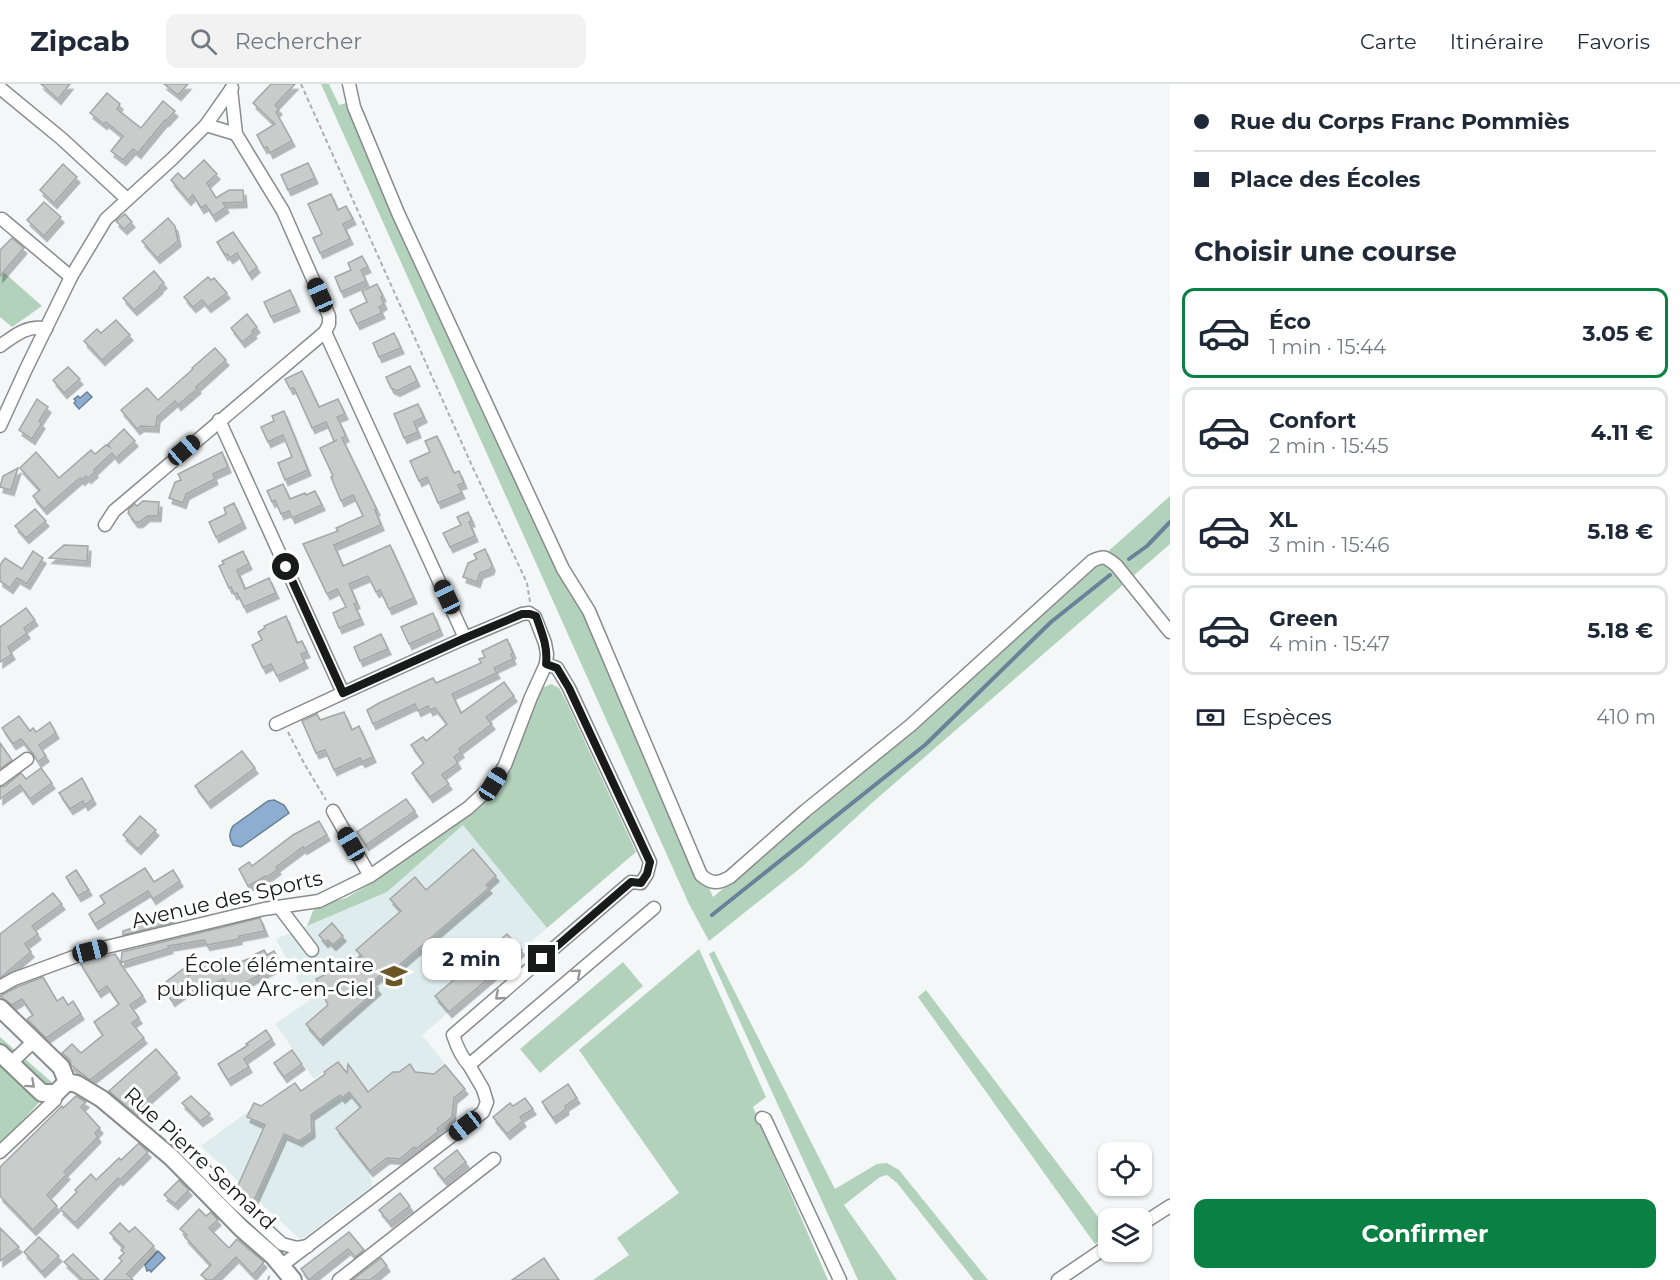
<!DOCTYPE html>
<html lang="fr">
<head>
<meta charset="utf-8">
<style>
  body { margin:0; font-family:Montserrat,sans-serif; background:#f2f2f3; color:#1f2937; height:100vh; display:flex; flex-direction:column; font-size:22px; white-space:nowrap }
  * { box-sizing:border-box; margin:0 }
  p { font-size:20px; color:#747a83 }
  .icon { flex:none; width:33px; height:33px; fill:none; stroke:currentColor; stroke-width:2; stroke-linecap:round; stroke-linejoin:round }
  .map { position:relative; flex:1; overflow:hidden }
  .sheet { display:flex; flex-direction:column; background:#fff; width:510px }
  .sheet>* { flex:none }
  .guide { display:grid; align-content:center; height:132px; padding:0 24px; background:#fff }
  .fabs { position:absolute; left:1098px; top:1058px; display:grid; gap:12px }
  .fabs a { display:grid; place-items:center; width:54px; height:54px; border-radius:12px; background:#fff; box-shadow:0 2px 4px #0004; font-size:30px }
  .end { position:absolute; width:27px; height:27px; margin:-14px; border:8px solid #191a1a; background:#fff; box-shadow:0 0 0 3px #fff }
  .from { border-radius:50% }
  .bubble { position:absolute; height:42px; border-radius:12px; background:#fff; box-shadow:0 2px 4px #0004; font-size:20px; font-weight:700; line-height:42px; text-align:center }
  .car { position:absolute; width:18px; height:36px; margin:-18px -9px; border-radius:8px; box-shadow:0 0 4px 2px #0007; background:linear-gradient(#222 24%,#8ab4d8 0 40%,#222 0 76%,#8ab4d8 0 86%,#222 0) }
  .guide b { display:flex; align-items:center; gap:21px; height:57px; font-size:22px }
  .guide b+b { border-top:2px solid #e0e1e3 }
  .guide i { width:15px; height:15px; background:#1f2937 }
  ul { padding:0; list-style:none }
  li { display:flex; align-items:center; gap:18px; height:90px; margin:0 12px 9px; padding:0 12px; border:3px solid #e0e1e3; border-radius:12px }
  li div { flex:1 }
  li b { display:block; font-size:22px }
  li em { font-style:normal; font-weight:700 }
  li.selected { border-color:#0b8043 }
  li>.icon { width:54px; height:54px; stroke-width:1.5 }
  h2 { padding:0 24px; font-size:27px; line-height:72px }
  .pay { display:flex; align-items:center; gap:15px; height:66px; padding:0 24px; font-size:22px }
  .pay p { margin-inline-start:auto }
  .action { display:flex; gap:12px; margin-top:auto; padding:12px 24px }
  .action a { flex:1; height:69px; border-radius:12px; background:#0b8043; color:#fff; font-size:24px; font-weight:700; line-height:69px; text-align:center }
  header { display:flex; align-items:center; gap:36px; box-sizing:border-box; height:84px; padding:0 30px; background:#fff; border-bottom:2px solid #e0e1e3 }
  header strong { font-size:28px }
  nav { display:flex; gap:33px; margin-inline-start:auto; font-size:21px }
  .search { width:420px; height:54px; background:#f2f2f3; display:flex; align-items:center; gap:15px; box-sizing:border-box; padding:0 21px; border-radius:12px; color:#747a83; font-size:22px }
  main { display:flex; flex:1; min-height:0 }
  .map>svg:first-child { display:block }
  .built { fill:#deeced }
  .green { fill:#b2d2bb }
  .water { fill:#8daed0; stroke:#6a8299; stroke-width:1.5 }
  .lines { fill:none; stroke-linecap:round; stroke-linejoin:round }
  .stream { stroke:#6a8299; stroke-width:4 }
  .building { fill:#c8cccb; stroke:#a4a7a6; stroke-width:1.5; filter:url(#shadow) }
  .minor-casing { stroke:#888c8c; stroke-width:15 }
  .major-casing { stroke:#888c8c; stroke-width:20 }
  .path { stroke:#abaeae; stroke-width:2; stroke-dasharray:4.5 3; stroke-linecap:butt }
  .minor { stroke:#fff; stroke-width:12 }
  .major { stroke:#fff; stroke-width:16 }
  .oneway { stroke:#989898 }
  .route { stroke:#191a1a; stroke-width:8 }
  .labels { text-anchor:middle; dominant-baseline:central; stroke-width:6; stroke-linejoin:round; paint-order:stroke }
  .street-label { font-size:21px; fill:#191a1a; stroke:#fff }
  .poi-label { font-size:21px; fill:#191a1a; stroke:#fff; text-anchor:end }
</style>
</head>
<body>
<header>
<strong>Zipcab</strong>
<div class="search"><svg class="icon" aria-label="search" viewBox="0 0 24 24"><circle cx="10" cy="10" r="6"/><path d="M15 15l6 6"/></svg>Rechercher</div>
<nav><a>Carte</a><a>Itinéraire</a><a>Favoris</a></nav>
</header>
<main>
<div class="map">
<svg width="1170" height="1196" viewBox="0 0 1170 1196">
  <defs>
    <filter id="shadow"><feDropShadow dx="3" dy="5.5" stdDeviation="0" flood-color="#0004"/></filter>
  </defs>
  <rect width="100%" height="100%" fill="#f3f7f7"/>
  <!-- built -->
  <polygon class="built" points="463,740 547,844 422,951 465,1005 451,1016 437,1044 439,1047 416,1065 414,1063 400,1075 386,1074 370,1086 372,1102 301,1156 255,1114 251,1123 235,1108 239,1098 201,1062 250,1026 254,1019 261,1022 282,1008 292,1012 325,990 324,988 314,995 275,940 309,917 276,855 387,808"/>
  <!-- green -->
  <g class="green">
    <polygon points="321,0 329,0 339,21 354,17 404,134 713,813 842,706 1170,412 1170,460 873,718 803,782 709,857 689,820"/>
    <polygon points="0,185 42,222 12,243 0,233"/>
    <polygon points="551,600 559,604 566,617 636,768 547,844 463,741 387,808 307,842 313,827 320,821 346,814 377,796 469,730 502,696 515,672 542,604"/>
    <polygon points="699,865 766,1013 753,1023 828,1196 593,1196 629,1171 617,1154 679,1109 579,966"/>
    <polygon points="714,867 835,1105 877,1080 887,1079 899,1086 988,1196 974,1196 897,1099 887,1091 880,1093 844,1121 897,1196 858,1196 709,870"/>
    <polygon points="623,878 643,902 540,989 520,965"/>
    <polygon points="926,906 1108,1146 1108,1151 1095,1160 918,913"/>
    <polygon points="0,953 55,1001 2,1059 0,1059"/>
  </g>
  <!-- water -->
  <g class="water">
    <polygon points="87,308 92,313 79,325 74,319 76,317 74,315 78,312 80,314"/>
    <path d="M274,716L284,721L289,729L241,763L233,761C229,755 229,748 233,742L268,717Z"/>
    <polygon points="158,1167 165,1174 151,1188 150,1186 147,1187 145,1181"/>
  </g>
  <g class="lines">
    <!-- stream -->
    <g class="stream">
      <polyline points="1129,475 1147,462 1170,438"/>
      <polyline points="712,831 925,661 1051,538 1110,491"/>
      <polyline points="234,1124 275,1163"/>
    </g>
  </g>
  <!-- building -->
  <g class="building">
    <polygon points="41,0 70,0 58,15"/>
    <polygon points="164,0 188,0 178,11"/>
    <polygon points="271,0 295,0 275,21 279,25 276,28 292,57 270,69 267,63 264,64 257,51 275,40 253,19"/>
    <polygon points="107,9 120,20 117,25 141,44 163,17 175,27 166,37 165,36 138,69 133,65 123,76 111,67 123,52 106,38 104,40 90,29"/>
    <polygon points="204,76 217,90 207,99 216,114 229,106 243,106 244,118 223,119 226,123 213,132 206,121 201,124 193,111 188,116 171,96 178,89 184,95"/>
    <polygon points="308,79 315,94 288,106 281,91"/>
    <polygon points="63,80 77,93 54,119 40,106"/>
    <polygon points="331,110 338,126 346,122 353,135 343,140 350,155 320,169 313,154 322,150 308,120"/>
    <polygon points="44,118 61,133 44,152 27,136"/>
    <polygon points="125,130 132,138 124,145 116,137"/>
    <polygon points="168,134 175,142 178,157 157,174 142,157"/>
    <polygon points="233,148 257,183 249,190 237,169 230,174 227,170 225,171 217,158"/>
    <polygon points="12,154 24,164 0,192 0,166"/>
    <polygon points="362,172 368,183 361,186 366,197 341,208 335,193 351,186 348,179"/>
    <polygon points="154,187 164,199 159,203 160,204 134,226 123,214"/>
    <polygon points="208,193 211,196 214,194 227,209 208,223 202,216 193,223 184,213"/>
    <polygon points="377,200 383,212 381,213 384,220 379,223 382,229 357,240 350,226 367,218 362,207"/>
    <polygon points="290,206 297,222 271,233 264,218"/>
    <polygon points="247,230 257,243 252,247 254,249 242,258 231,244"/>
    <polygon points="116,236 130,251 102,276 84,257 97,245 101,249"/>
    <polygon points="394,249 401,264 379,273 373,259"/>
    <polygon points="215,264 226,276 196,303 198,304 178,321 175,317 157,333 156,343 141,342 137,345 121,326 147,304 158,316 193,285 192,284"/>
    <polygon points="410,282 417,297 397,307 391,304 386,293"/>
    <polygon points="68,283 80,295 64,309 53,296"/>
    <polygon points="302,287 319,323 338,315 345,330 337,333 346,352 342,354 377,426 375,426 381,441 334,461 343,482 390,461 414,514 389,525 380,506 376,508 368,492 349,500 357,519 354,520 361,535 339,544 333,529 346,523 337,505 327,510 303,460 338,447 336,444 363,432 353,411 341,417 331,393 333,392 320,364 337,356 334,357 326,338 312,344 294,304 290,305 285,295"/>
    <polygon points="37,315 48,323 39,337 42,339 32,355 19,346"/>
    <polygon points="418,320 424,333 414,338 418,348 404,354 394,330"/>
    <polygon points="284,327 308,386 285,396 278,379 292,373 283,351 268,358 261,343 274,337 272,332"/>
    <polygon points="124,345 135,357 116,374 112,369 94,386 95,388 88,394 86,392 82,396 80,394 44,425 33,412 40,406 20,384 36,368 59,394 91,366 95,370 106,361 110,363 108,360"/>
    <polygon points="437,352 454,389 459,387 464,399 458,401 462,409 438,419 427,393 419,397 410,377 430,368 425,357"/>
    <polygon points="222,368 228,383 213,390 215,395 186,410 183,419 169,414 175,398 181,396 178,390"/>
    <polygon points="18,384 11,406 0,403 3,392"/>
    <polygon points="283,400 290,415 305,409 306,411 315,407 322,421 292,434 289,427 281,430 275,416 272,418 267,407"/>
    <polygon points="143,417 159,418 158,432 147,432 140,438 135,438 128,429 129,428 128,426 135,420 137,422"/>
    <polygon points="234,419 243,439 216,453 209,438 226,430 224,424"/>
    <polygon points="35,425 46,437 26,454 15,442"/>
    <polygon points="468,428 472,437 469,438 475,452 450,463 443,449 461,441 457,433"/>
    <polygon points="64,461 88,462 87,477 49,474"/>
    <polygon points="485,465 492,481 491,485 480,489 477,498 463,493 468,479 477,475 474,470"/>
    <polygon points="33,467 43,474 27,500 17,494 10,504 0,497 0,481 5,474 22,485"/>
    <polygon points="243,467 249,480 237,486 245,505 269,494 276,509 244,523 237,509 234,510 231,503 229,504 219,482 224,480 222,477"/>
    <polygon points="26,524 35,536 24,544 27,549 8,563 12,570 0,578 0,543"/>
    <polygon points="433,529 440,546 409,560 401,543"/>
    <polygon points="286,532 297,559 302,557 307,568 301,570 305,579 277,592 271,580 263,584 252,561 262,556 258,548 265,544 264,542"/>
    <polygon points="381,550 388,565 360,577 354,563"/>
    <polygon points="507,555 513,569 511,570 513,575 494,584 497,589 452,610 461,629 504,598 514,612 486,633 492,640 459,665 461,668 454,673 458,679 442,691 449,700 430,713 412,689 424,679 411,661 423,653 426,657 447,640 435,624 430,626 428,622 418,627 415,620 373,640 367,626 379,619 433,594 436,599 481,579 479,575 485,573 482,567"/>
    <polygon points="344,628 352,646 359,642 373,673 362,678 360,674 334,686 325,666 316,669 302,637 317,630 320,636"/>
    <polygon points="19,632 30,647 33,644 36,648 50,638 56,649 39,661 46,672 38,678 34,671 21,655 13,660 2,644"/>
    <polygon points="0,659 12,676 0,685"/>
    <polygon points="242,667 255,684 208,719 195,702"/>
    <polygon points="41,684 52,699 30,715 20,701 0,715 0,703 5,702 21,689 26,695"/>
    <polygon points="82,694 93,715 85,721 83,717 70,725 59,709"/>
    <polygon points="406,715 415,727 366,761 357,748"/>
    <polygon points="140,732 156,746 138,765 123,751"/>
    <polygon points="319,737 327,751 304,765 303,763 276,783 278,785 267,793 266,792 248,802 239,785 249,778 252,782 293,751"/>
    <polygon points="473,765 496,792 486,801 489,804 390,889 387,886 372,898 378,905 320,956 306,940 328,921 316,895 362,872 356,866 401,827 390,815 415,793 426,806"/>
    <polygon points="145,784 154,798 173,786 180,797 153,815 148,807 95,840 89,830 105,819 100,812"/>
    <polygon points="76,786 89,806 78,812 66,793"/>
    <polygon points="53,809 62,820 32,842 38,850 25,860 31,868 0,894 0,850"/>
    <polygon points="168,830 174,838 123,851 123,847 141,841 140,839"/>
    <polygon points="260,834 265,847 239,852 239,855 207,861 204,856 168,862 170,864 120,879 143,912 130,921 139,934 132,939 144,954 90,996 71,981 70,976 62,969 72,960 81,969 103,951 94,938 119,920 107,902 98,908 80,879 115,870 121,879 122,868"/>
    <polygon points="332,839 343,852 333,861 328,856 325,858 319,851"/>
    <polygon points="507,850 522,866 449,928 435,912"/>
    <polygon points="264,866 267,871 274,867 281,880 231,906 224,895 211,901 210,899 197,906 194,901 172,917 162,901 183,885 188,892 221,875 226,884 255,872 254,871"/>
    <polygon points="43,893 57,917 63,913 68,921 73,917 81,930 46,954 27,935 33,931 22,915 12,921 0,912 17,903"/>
    <polygon points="266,946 272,955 244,975 249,983 228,996 218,980 248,961 246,960"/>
    <polygon points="156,965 177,989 133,1028 109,1007"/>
    <polygon points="292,966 302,980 284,993 274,979"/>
    <polygon points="338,978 347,989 348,980 368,1008 393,988 399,988 410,980 415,988 434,990 445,981 465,1005 454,1014 452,1033 437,1045 439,1047 416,1065 414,1063 400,1075 387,1074 370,1087 336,1044 361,1023 349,1008 342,1014 340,1011 311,1031 312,1048 299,1057 284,1050 252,1121 236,1106 265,1041 247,1033 254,1019 261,1022 295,999 301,1007 325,990 324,988"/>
    <polygon points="568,1000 577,1014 565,1022 566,1025 553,1034 542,1018"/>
    <polygon points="76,1012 86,1018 81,1023 100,1044 95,1049 98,1053 64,1088 67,1090 47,1111 57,1122 33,1146 0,1112 0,1083 62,1022 63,1024"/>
    <polygon points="191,1012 210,1030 200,1037 182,1019"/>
    <polygon points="525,1014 533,1025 520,1033 523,1037 507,1050 493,1033 510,1019 513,1022"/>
    <polygon points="139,1059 148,1068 120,1096 118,1094 75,1139 60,1125 77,1108 75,1106 91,1090 96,1096 119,1074 121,1076"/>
    <polygon points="457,1066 466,1078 444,1096 434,1084"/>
    <polygon points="179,1096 189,1106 175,1120 164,1111"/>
    <polygon points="400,1109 410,1122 389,1138 379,1126"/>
    <polygon points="199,1125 206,1132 211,1128 218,1136 209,1144 229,1164 237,1155 264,1178 253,1191 236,1173 213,1196 207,1196 201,1191 211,1181 185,1153 187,1151 180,1145"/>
    <polygon points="120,1139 129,1148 135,1143 154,1162 127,1190 133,1196 104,1196 122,1177 119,1174 124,1169 121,1166 124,1163 110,1149"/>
    <polygon points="0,1144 19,1163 0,1177"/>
    <polygon points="349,1148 364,1166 355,1173 348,1165 309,1196 301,1185"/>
    <polygon points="39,1153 59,1172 42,1188 24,1168"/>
    <polygon points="73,1170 99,1196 83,1196 64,1178"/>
    <polygon points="381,1174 387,1182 379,1189 370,1196 352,1196"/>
    <polygon points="544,1174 559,1196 512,1196"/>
  </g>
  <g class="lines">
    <!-- minor casing -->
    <g class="minor-casing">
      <g id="minor">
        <path d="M349,0L354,23L398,129L563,485L589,527L701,791C711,800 718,800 730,793L805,727L911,641L1092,477C1105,471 1105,473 1116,481L1170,548"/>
        <polyline points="0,4 62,55 127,115"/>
        <polyline points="231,5 236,50 283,127 329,232 329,240 325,248 465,554"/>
        <polyline points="206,41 236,50"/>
        <polyline points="2,135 71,193"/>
        <path d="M0,262C14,252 28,240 46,245"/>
        <polyline points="0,342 26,285 71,193 106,135 172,75 206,41 232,4"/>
        <polyline points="105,441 114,427 325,248"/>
        <path d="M546,580L557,584L569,604L650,778L647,790L641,799L631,798L453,951C457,963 461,973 469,981L654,824"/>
        <polyline points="276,640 343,609"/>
        <polyline points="0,695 27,675"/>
        <polyline points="333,727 370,792"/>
        <polyline points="280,824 312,866"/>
        <polyline points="0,903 14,895 90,867 264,825 319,817 370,792 468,724 493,701 505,681 531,613 546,580 547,570 545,559 535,533 529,529 522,530 465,554 343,609 219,336"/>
        <polyline points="11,979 34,957"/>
        <polyline points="762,1034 765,1035 840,1196"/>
        <polyline points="183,1064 235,1117 282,1160 297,1164 308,1162"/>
        <polyline points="0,1068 55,1016 56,1009"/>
        <polyline points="1142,1140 1170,1122"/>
        <polyline points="281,1182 483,1028 487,1018 483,1005 469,981"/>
        <polyline points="339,1196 494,1075"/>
        <polyline points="1058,1196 1108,1162"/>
      </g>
    </g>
    <!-- major casing -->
    <g class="major-casing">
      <g id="major">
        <polyline points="0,924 61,983 67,998"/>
        <polyline points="0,969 42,1009 56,1009 67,998"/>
        <polyline points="67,998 77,1000 102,1015 171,1073 242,1145 273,1172 293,1196"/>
      </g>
    </g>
    <!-- path -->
    <g class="path">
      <polyline points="301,0 473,384 527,499 530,518"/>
      <polyline points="288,648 305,681 326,716"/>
      <polyline points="268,1196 270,1190"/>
    </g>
    <!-- minor -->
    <use href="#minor" class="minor"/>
    <!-- major -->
    <use href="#major" class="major"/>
  </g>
  <!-- one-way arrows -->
  <defs><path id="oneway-chevron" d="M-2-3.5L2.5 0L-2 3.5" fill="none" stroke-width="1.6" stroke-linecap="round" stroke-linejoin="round" transform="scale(1.5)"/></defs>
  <g class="oneway">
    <use href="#oneway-chevron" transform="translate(577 889) rotate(-40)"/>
    <use href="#oneway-chevron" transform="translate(499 912) rotate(139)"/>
    <use href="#oneway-chevron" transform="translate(31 1000) rotate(42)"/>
  </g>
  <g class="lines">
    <!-- route -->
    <path class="route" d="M286,483L343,609L465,554L522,530H530L536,532C542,549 548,563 546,580L557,584L569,604L650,778L647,790L641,799L631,798L542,875"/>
  </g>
  <!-- icons -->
  <defs>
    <g id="school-bare" transform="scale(2.07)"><path d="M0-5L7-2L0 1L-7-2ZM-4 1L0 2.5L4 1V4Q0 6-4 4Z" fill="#6d5626" stroke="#fff" stroke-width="2.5" paint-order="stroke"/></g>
  </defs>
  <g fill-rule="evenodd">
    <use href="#school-bare" x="394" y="892"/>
  </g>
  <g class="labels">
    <!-- street labels -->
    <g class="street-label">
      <text transform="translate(227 815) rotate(-13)">Avenue des Sports</text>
      <text transform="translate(200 1074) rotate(43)">Rue Pierre Semard</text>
    </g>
    <!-- poi labels -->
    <g class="poi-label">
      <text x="374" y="880">École élémentaire<tspan x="374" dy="24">publique Arc-en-Ciel</tspan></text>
    </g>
  </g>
</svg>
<div class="fabs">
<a><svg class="icon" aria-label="locate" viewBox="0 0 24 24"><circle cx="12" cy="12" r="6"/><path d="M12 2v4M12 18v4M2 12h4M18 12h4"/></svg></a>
<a><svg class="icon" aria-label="layers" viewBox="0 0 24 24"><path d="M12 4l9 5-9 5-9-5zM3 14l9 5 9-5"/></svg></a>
</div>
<i class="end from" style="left:286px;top:483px"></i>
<i class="end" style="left:542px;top:875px"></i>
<div class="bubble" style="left:422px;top:854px;width:99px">2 min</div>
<i class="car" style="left:320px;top:211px;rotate:336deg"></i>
<i class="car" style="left:184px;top:366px;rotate:49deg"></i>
<i class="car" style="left:447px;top:513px;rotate:335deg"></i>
<i class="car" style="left:493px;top:700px;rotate:32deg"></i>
<i class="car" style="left:351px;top:760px;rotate:330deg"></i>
<i class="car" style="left:90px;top:867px;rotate:76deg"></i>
<i class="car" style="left:465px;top:1042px;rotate:232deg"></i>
</div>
<section class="sheet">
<div class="guide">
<b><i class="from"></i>Rue du Corps Franc Pommiès</b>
<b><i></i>Place des Écoles</b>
</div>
<h2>Choisir une course</h2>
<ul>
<li class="selected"><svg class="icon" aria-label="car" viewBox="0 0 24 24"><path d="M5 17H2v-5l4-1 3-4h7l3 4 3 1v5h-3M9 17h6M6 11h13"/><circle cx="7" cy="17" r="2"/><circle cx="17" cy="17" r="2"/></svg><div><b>Éco</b><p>1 min · 15:44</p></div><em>3.05 €</em></li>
<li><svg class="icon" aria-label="car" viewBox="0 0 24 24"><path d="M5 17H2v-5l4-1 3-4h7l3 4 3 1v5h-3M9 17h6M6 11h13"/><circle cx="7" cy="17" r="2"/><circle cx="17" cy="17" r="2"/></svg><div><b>Confort</b><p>2 min · 15:45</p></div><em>4.11 €</em></li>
<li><svg class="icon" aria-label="car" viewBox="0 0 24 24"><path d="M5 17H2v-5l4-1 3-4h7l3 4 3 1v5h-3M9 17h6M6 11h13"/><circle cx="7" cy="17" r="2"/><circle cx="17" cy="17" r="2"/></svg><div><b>XL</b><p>3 min · 15:46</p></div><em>5.18 €</em></li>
<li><svg class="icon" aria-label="car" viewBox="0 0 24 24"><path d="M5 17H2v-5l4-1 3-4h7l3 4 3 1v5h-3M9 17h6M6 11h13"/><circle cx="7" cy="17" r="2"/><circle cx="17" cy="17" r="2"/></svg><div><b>Green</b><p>4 min · 15:47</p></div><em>5.18 €</em></li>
</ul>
<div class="pay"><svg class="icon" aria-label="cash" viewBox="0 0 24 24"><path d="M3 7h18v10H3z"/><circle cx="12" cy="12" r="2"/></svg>Espèces<p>410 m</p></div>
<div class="action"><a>Confirmer</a></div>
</section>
</main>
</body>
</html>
